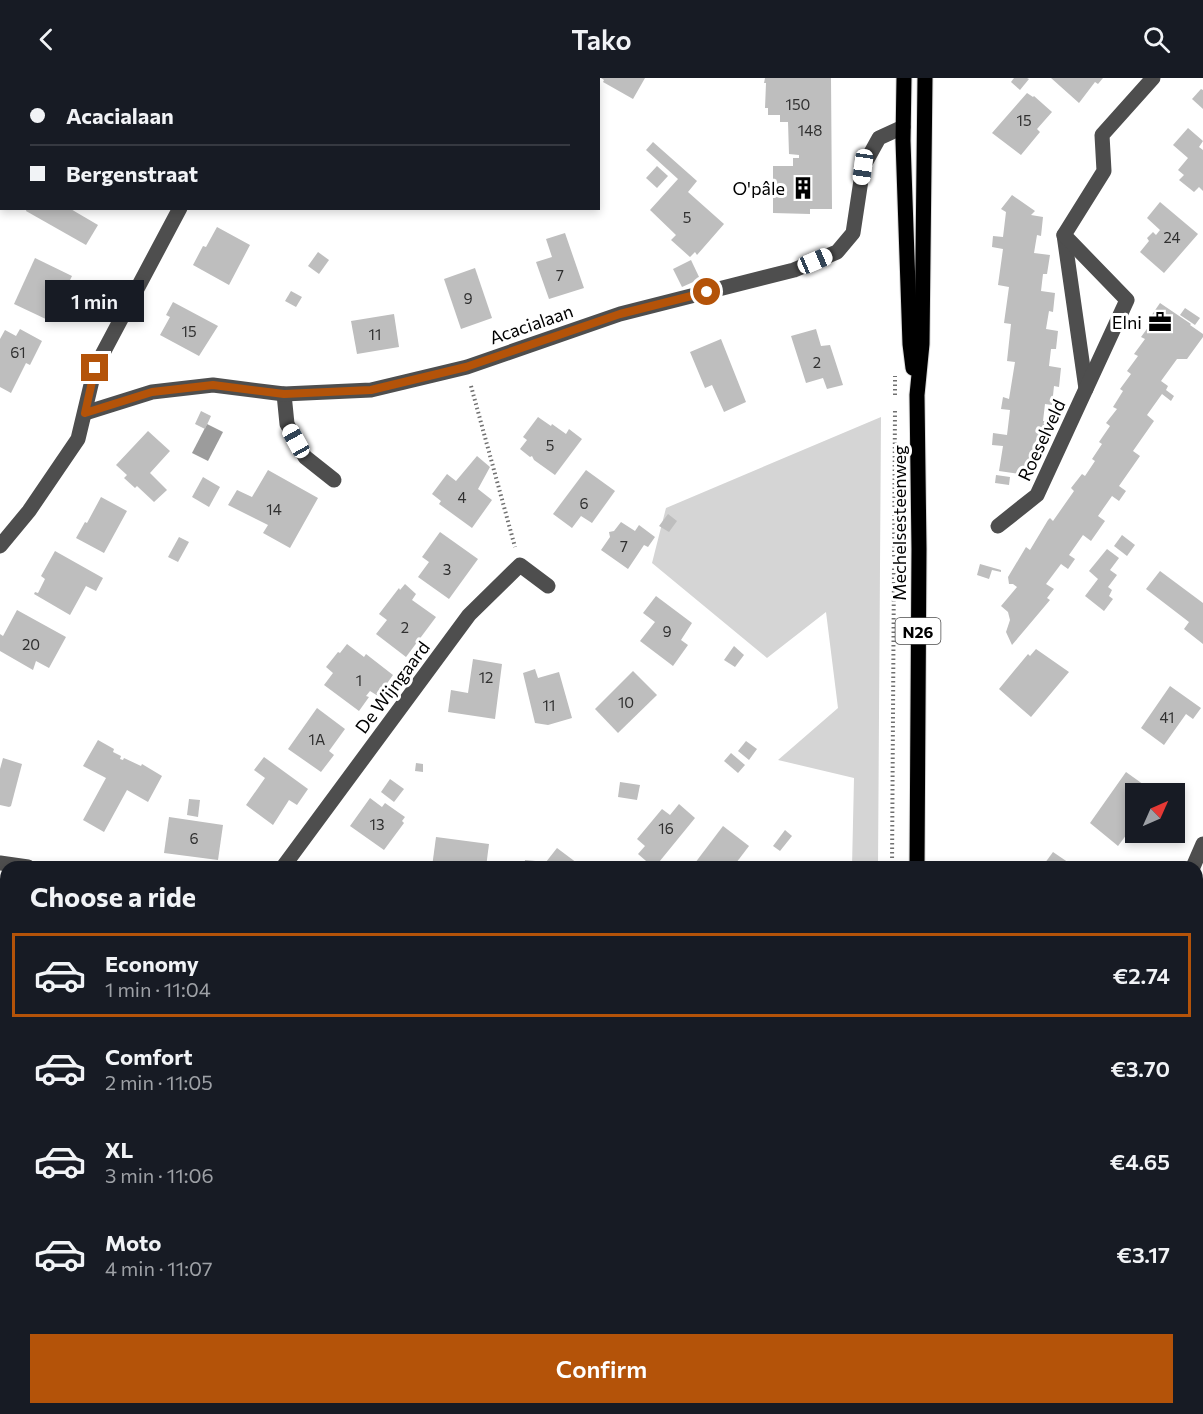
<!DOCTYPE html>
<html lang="en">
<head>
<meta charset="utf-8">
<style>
  body { margin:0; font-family:Commissioner,sans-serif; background:#242831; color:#f1f3f6; height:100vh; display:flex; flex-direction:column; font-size:22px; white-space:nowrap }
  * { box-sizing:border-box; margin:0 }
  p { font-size:20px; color:#9ea1a6 }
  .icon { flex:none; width:33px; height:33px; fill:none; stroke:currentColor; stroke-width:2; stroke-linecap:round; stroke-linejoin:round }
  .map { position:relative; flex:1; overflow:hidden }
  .sheet { position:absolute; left:0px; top:783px; width:1203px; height:554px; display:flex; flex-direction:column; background:#171b24; border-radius:18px 18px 0 0; box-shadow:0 3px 9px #0003 }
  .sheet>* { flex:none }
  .top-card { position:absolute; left:0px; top:0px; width:600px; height:132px; box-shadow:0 3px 9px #0003; display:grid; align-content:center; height:132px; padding:0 30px; background:#171b24 }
  .needle { width:39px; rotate:45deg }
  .buttons { position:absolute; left:1125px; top:705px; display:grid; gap:12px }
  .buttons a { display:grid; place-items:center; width:60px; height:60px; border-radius:0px; background:#171b24; box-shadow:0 3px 9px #0003; font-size:30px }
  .end { position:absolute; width:27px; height:27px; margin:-14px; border:8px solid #b45309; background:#fff; box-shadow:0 0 0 3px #fff }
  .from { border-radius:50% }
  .bubble { position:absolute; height:42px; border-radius:0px; background:#171b24; box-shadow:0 3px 9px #0003; font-size:20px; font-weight:600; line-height:42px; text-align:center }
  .car { position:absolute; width:18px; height:36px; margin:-18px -9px; border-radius:8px; box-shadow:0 0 4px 2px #0007; background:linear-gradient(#fff 24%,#345 0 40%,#fff 0 76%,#345 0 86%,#fff 0) }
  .top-card b { display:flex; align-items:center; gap:21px; height:57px; font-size:22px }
  .top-card b+b { border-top:2px solid #363941 }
  .top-card i { width:15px; height:15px; background:#f1f3f6 }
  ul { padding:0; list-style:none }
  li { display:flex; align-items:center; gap:18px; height:84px; margin:0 12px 9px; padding:0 18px; border:3px solid transparent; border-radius:0px }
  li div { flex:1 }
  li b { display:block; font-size:22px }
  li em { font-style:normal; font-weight:600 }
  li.current { border-color:#b45309 }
  li>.icon { width:54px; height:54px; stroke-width:1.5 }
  h2 { padding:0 30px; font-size:27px; line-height:72px }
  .button { display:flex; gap:12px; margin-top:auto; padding:12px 30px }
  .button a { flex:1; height:69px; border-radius:0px; background:#b45309; color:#fff; font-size:24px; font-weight:600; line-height:69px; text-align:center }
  header { display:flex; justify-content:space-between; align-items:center; height:78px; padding:0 30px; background:#171b24; font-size:27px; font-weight:600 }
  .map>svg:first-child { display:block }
  .green { fill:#d5d5d5 }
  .water { fill:#9c9c9c }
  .building { fill:#bebebe }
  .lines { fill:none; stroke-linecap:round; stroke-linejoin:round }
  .major-casing { stroke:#dbdbdb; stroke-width:17 }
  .path { stroke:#707070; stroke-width:4; stroke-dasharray:1.5 3; stroke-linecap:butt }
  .minor { stroke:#4e4e4e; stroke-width:15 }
  .major { stroke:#000; stroke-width:15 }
  .route { stroke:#b45309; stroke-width:8 }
  .labels { text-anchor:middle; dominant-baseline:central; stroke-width:6; stroke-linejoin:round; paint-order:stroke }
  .number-label { font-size:15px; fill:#303030 }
  .shield { fill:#fff; stroke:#4c4c4c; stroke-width:1.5 }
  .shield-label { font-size:16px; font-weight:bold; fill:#000 }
  .poi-label { font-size:18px; fill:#000; stroke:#fff; text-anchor:end }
  .street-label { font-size:18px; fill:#000; stroke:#fff }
</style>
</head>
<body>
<header><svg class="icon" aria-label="back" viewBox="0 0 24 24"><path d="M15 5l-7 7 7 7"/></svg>Tako<svg class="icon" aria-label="search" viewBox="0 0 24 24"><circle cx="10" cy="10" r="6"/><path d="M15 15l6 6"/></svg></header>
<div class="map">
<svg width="1203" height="1336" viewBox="0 0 1203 1336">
  <rect width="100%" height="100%" fill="#fff"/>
  <!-- green -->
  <g class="green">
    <polygon points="881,339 878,789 852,789 854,700 778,682 838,630 826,534 767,580 652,485 666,430"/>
    <polygon points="0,1031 6,1034 6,1330 860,1331 860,1336 0,1336"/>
  </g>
  <!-- water -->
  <polygon class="water" points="207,346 223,354 208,383 192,375"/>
  <!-- building -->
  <g class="building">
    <polygon points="601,0 645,0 633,21 603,4 604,2"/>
    <polygon points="765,0 831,0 832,131 810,131 810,136 773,135 773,88 793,88 793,80 799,80 799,77 789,76 788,44 780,44 780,37 768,37 768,30 765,30 766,5 764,5"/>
    <polygon points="1014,0 1027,0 1029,1 1020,12 1011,4"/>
    <polygon points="1051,0 1103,0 1098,6 1095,4 1079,25"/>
    <polygon points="1201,11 1203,12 1203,31 1192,21"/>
    <polygon points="1027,15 1033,19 1034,18 1052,34 1037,51 1040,54 1021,77 992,55"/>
    <polygon points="1188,50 1203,63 1199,69 1203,72 1203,113 1199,109 1194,114 1179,102 1184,97 1178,92 1188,80 1173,67"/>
    <polygon points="653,64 697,103 688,114 724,146 697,177 695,174 690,179 671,162 676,157 650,132 678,101 646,72"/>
    <polygon points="657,88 668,98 657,110 646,100"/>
    <polygon points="1012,117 1035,133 1031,137 1043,139 1041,158 1037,157 1034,175 1050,177 1047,196 1043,196 1041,213 1055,215 1053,234 1049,233 1046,251 1058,253 1056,271 1051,271 1049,288 1061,290 1059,309 1054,308 1052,327 1045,326 1043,343 1047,343 1044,363 1036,362 1033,380 1037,380 1035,398 999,393 1003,368 992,367 993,355 1007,357 1010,332 1001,331 1003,319 1009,321 1015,284 1007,283 1011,246 1004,245 1009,209 998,207 1003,171 992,169 993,158 1003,159 1006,134 1001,131"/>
    <polygon points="1160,124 1198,156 1164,195 1140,174 1149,163 1147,160 1153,154 1156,157 1160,152 1147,140"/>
    <polygon points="27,130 69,130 98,147 86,167 26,133"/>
    <polygon points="217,149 250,167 229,207 193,187 203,168 206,169"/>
    <polygon points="565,155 584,210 549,221 536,184 552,179 546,161"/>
    <polygon points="318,174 329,182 319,196 308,188"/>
    <polygon points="35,180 72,198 50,243 14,226"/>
    <polygon points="691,182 700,201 682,209 673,191"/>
    <polygon points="475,190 492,240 461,251 444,201"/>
    <polygon points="291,213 302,219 296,229 285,223"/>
    <polygon points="173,224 218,248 199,278 160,257 170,239 166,237"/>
    <polygon points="1160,225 1191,246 1190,247 1203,256 1203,259 1187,281 1177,281 1161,303 1168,308 1166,312 1174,318 1171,323 1162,316 1147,337 1154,343 1133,373 1140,378 1119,408 1126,413 1119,423 1112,418 1098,438 1105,443 1091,463 1083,457 1069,477 1075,481 1068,491 1061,486 1046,506 1054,511 1047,520 1050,522 1012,567 1006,554 1010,542 1008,534 1001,528 1017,509 1013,506 1009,506 1008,499 1026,469 1030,472 1048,442 1050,440 1053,443 1074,413 1071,410 1082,396 1085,398 1095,383 1092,381 1102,366 1099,364 1110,348 1106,345 1117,331 1113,329 1123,313 1120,311 1131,296 1127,293 1138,278 1134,276 1145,261 1141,259 1152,244 1149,241"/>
    <polygon points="1185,230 1200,240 1195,247 1180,237"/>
    <polygon points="394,236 399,269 357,276 351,243"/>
    <polygon points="20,251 42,263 30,287 26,285 11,315 0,309 0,261 5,252 16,258"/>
    <polygon points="816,251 821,268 830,267 843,307 827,311 823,300 806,305 791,258"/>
    <polygon points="721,261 746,324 724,334 712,307 705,310 690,274"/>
    <polygon points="201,333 211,338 205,351 195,346"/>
    <polygon points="538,339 551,348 552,346 566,356 569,351 582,361 555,397 534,382 532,378 530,379 520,371 527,362 523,359"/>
    <polygon points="148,353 170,373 150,395 167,412 154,424 137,408 135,410 124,400 127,397 116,387"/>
    <polygon points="477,378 490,389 478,411 492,422 472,450 439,426 441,423 432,416 447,396 456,403"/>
    <polygon points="268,392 318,420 290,470 263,455 268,447 228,427 237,412 252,419"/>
    <polygon points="586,392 615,413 592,445 581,438 572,450 553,436"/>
    <polygon points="996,397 1010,399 1009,407 995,405"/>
    <polygon points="203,399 220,409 209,429 192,419"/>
    <polygon points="101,419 127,433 104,475 76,460 85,444 87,445"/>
    <polygon points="668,436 677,443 669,454 659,448"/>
    <polygon points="621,444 635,453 639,447 655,459 648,469 644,467 628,491 601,472 610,459 609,454 614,453"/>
    <polygon points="440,454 478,481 449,521 418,499 429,484 422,479"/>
    <polygon points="1122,457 1135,467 1127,478 1114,468"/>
    <polygon points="179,459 189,464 178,484 168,479"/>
    <polygon points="1107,471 1119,480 1110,492 1117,497 1108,509 1112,512 1109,518 1113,521 1104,533 1085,518 1098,501 1089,493"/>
    <polygon points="55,473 103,500 96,513 86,508 70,537 34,516 35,514 38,515 45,501 41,498"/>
    <polygon points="980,486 1001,492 1001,494 992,492 989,501 977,497"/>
    <polygon points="1160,493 1203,525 1203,566 1184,551 1189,544 1146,511"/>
    <polygon points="405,506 416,516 412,522 436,539 406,579 376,556 387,542 379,536 399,510 400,512"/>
    <polygon points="656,518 692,545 681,562 688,567 673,588 640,563 655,544 643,535"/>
    <polygon points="17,532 66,559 49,590 36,583 33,592 0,573 0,556 3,558"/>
    <polygon points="347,566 364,579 366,576 393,597 378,618 370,613 366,618 369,619 359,633 324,607 333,595 326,589 338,574 340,575"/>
    <polygon points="734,568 744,577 735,589 724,582"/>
    <polygon points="1036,571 1069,594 1031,639 999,611 1028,576 1030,578"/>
    <polygon points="473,581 502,586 495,641 448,634 451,612 468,615"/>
    <polygon points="535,591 538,600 559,594 572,640 548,647 535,645 523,595"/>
    <polygon points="633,593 657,617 618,655 595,631"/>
    <polygon points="1170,608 1201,630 1193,641 1186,636 1164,667 1141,650"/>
    <polygon points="317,630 345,651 329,673 334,677 321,694 288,671"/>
    <polygon points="98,662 114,671 113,674 121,678 120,681 123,682 124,680 141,688 142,686 162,698 148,724 127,712 104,754 83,742 106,700 83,688"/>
    <polygon points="746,663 757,671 749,682 738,673"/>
    <polygon points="731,675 745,687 738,695 724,683"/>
    <polygon points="264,679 308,711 297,727 289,722 273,747 246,727 265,700 254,692"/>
    <polygon points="3,680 22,686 11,728 9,729 0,727 0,691"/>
    <polygon points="416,685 423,686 423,694 415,693"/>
    <polygon points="1126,694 1154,714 1152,716 1136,716 1136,744 1118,768 1090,745"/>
    <polygon points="390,701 404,711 394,724 381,714"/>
    <polygon points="620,704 640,707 637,722 618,719"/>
    <polygon points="370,720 382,729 385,725 405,739 402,743 404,745 384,772 350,748"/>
    <polygon points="189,721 200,722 198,739 187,737"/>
    <polygon points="679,726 695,740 655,789 653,789 638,776 645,768 637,761 662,731 670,737"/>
    <polygon points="169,739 223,747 218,782 164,775"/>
    <polygon points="723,748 749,768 733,789 692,789"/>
    <polygon points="785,752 792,758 780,773 773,768"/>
    <polygon points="436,759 489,766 486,789 432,789"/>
    <polygon points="557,770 581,788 580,789 524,789 525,782 546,784"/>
    <polygon points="1053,774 1075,789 1042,789"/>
    <polygon points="1197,1135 1203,1137 1203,1167 1197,1183"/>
  </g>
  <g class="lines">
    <!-- major casing -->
    <g class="major-casing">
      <g id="major">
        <polyline points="904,0 903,63 910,266 913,290"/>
        <polyline points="917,789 919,471 917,317 922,266 925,0"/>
        <polyline points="894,1336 894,1330"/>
        <polyline points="916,1336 916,1330"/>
      </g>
    </g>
    <!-- path -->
    <g class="path">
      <polyline points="471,308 515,469"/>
      <polyline points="895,317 895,298"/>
      <polyline points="892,789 895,331"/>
    </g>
    <!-- minor -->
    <g class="minor">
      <polyline points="256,2 257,0"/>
      <polyline points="1064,157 1086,311"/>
      <polyline points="284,316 287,346 305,379 334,402"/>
      <polyline points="85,335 152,314 213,307 284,316 371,312 467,289 620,236 794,192 837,174 853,155 863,89 879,60 903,49"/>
      <polyline points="998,448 1037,417 1127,222 1064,157 1104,93 1102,57 1153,0"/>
      <polyline points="0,468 29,433 78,361 95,290 180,130"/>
      <polyline points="0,785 28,789"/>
      <polyline points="283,789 469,537 520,487 548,508"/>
      <polyline points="1193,789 1203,766"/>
      <polyline points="1197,811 1203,817"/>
      <polyline points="1197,901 1203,896"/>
      <polyline points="1197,1090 1203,1093"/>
    </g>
    <!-- major -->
    <use href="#major" class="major"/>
  </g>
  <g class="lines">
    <!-- route -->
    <polyline class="route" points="95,290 85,335 152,314 213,307 284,316 371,312 466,289 620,236 707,214"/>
  </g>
  <!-- icons -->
  <defs>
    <g id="building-bare" transform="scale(1.8)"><path d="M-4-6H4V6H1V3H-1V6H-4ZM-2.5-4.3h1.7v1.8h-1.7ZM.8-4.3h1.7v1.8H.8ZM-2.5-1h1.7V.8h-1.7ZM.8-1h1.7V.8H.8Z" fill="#000" stroke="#fff" stroke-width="2.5" paint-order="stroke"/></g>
    <g id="office-bare" transform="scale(1.8)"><path d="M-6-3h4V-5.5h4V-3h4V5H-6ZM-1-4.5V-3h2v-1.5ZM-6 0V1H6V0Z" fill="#000" stroke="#fff" stroke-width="2.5" paint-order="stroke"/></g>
  </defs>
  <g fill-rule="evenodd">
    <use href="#building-bare" x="803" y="110"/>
    <use href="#office-bare" x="1160" y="244"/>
  </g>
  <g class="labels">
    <!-- number labels -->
    <g class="number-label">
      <text x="798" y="26">150</text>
      <text x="1024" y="42">15</text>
      <text x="810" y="52">148</text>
      <text x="687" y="139">5</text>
      <text x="1172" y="159">24</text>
      <text x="560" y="197">7</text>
      <text x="468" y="220">9</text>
      <text x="189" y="253">15</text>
      <text x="375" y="256">11</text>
      <text x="18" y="274">61</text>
      <text x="817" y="284">2</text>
      <text x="550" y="367">5</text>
      <text x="462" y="419">4</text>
      <text x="584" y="425">6</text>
      <text x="274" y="431">14</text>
      <text x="624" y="468">7</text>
      <text x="447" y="491">3</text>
      <text x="405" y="549">2</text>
      <text x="667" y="553">9</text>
      <text x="31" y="566">20</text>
      <text x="486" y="599">12</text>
      <text x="359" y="602">1</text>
      <text x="626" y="624">10</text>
      <text x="549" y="627">11</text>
      <text x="1167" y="639">41</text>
      <text x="317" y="661">1A</text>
      <text x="377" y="746">13</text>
      <text x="666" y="750">16</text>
      <text x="194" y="760">6</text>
    </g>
    <!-- shield labels -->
    <rect class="shield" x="895.5" y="540" width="45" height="26" rx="4.5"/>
    <g class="shield-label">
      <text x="918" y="553">N26</text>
    </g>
    <!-- poi labels -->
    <g class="poi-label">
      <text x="785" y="110">O'pâle</text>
      <text x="1142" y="244">Elni</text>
    </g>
    <!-- street labels -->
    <g class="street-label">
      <text transform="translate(531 246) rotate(-19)">Acacialaan</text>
      <text transform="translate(1041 362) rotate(-65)">Roeselveld</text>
      <text transform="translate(899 445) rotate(-90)">Mechelsesteenweg</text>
      <text transform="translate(392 609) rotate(-53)">De Wijngaard</text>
    </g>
  </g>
</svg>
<div class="buttons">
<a><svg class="needle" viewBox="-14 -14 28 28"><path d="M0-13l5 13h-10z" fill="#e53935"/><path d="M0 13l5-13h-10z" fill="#9ea1a6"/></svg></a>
</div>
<i class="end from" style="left:707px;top:214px"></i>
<i class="end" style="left:95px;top:290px"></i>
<div class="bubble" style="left:45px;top:202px;width:99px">1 min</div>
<i class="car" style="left:863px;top:89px;rotate:188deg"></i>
<i class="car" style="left:815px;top:183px;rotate:67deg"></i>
<i class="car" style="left:296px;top:363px;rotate:331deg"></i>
<div class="top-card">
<b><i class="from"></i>Acacialaan</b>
<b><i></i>Bergenstraat</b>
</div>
<section class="sheet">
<h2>Choose a ride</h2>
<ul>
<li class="current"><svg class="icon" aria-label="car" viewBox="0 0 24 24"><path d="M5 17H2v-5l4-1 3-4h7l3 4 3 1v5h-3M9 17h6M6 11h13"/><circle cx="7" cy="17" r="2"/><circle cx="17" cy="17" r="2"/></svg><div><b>Economy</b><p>1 min · 11:04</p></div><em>€2.74</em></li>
<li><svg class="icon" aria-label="car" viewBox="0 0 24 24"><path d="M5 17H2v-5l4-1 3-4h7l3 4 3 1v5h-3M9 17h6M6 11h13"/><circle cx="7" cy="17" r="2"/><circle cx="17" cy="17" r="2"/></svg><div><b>Comfort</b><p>2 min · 11:05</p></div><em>€3.70</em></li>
<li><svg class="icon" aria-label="car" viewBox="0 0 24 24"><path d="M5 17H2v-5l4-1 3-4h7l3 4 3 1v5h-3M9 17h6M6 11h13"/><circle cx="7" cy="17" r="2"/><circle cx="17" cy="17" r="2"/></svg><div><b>XL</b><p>3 min · 11:06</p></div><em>€4.65</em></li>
<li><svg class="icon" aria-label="car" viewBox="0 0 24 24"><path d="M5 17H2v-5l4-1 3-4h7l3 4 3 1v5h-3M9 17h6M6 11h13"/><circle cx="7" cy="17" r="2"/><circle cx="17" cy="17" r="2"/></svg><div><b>Moto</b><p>4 min · 11:07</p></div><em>€3.17</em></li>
</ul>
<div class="button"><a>Confirm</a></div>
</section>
</div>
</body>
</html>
